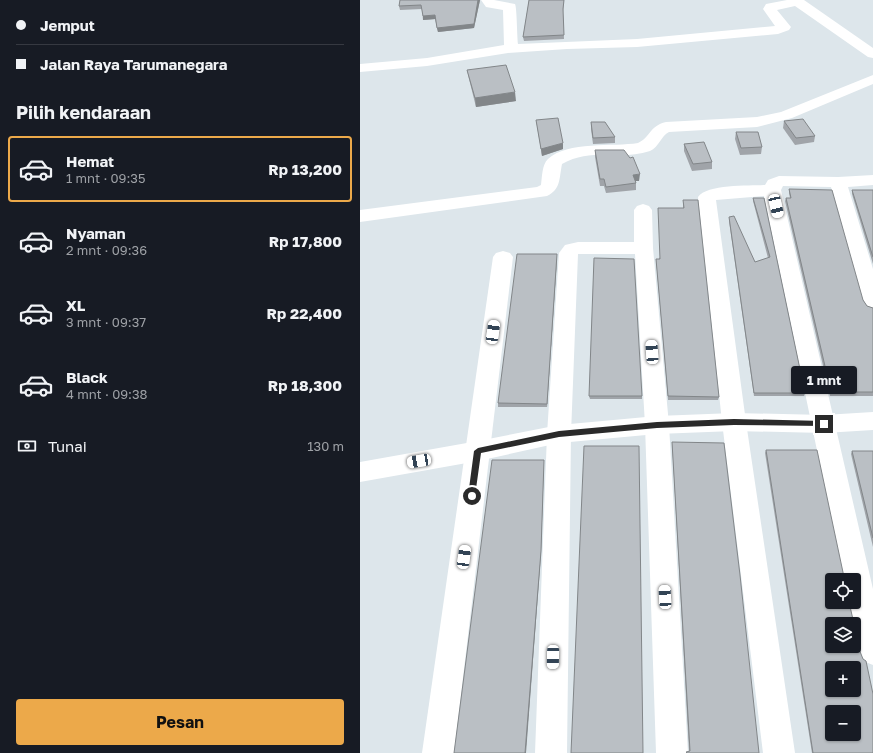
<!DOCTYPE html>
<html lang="id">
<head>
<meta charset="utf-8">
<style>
  body { margin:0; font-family:"Golos Text",sans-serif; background:#20242c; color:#f1f3f6; height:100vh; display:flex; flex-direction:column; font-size:15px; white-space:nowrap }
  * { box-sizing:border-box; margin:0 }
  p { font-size:13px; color:#9ea1a6 }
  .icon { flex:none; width:22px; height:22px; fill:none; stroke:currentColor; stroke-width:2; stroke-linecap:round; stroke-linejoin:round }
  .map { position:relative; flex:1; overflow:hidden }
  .panel { display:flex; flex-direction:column; background:#171b24; width:360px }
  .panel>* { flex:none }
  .hud { display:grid; align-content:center; height:88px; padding:0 16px; background:#171b24 }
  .fabs { position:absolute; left:465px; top:573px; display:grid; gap:8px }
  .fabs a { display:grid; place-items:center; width:36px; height:36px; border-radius:4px; background:#171b24; box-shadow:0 1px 3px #0004; font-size:20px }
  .end { position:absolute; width:18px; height:18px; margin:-9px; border:5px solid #2a2a2a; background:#fff; box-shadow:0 0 0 2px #fff }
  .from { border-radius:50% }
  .bubble { position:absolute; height:28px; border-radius:4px; background:#171b24; box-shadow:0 1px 3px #0004; font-size:13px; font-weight:700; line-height:28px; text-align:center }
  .car { position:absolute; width:12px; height:24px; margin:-12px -6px; border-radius:5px; box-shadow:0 0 3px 1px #0007; background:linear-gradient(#fff 24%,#345 0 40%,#fff 0 76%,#345 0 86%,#fff 0) }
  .hud b { display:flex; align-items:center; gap:14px; height:38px; font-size:15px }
  .hud b+b { border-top:1px solid #363941 }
  .hud i { width:10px; height:10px; background:#f1f3f6 }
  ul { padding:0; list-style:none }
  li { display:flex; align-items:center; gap:12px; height:66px; margin:0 8px 6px; padding:0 8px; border:2px solid transparent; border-radius:4px }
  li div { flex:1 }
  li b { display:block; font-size:15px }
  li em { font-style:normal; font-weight:700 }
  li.current { border-color:#eca94a }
  li>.icon { width:36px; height:36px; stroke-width:1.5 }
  h2 { padding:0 16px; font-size:18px; line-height:48px }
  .pay { display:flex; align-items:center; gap:10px; height:44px; padding:0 16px; font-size:15px }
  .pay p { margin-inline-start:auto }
  .primary-button { display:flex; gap:8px; margin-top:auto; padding:8px 16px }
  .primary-button a { flex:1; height:46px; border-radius:4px; background:#eca94a; color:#111; font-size:16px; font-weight:700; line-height:46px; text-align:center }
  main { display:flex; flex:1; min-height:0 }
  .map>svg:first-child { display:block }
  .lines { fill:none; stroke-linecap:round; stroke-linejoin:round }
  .street { fill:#fff; fill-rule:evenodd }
  .secondary { fill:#fff; fill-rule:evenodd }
  .wall { fill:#a0a4a9 }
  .shaded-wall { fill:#828689 }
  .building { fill:#babfc4; stroke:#828689; fill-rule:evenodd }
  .route { fill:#2a2a2a }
</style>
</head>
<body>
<main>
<section class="panel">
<div class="hud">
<b><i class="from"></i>Jemput</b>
<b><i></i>Jalan Raya Tarumanegara</b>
</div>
<h2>Pilih kendaraan</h2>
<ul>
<li class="current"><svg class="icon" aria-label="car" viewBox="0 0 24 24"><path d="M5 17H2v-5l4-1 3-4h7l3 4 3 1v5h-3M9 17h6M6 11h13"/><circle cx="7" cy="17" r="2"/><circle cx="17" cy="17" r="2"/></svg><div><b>Hemat</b><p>1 mnt · 09:35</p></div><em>Rp 13,200</em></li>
<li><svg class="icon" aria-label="car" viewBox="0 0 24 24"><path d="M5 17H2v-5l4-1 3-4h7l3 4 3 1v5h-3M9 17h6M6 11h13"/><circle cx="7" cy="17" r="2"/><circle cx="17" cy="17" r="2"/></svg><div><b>Nyaman</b><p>2 mnt · 09:36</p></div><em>Rp 17,800</em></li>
<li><svg class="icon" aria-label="car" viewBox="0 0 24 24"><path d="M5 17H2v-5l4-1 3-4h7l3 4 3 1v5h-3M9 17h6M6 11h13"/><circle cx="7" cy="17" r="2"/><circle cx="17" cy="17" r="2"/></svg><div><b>XL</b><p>3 mnt · 09:37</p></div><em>Rp 22,400</em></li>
<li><svg class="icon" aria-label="car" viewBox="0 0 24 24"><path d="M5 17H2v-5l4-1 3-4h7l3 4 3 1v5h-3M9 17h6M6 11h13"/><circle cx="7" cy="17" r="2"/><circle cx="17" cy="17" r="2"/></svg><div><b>Black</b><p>4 mnt · 09:38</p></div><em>Rp 18,300</em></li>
</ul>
<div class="pay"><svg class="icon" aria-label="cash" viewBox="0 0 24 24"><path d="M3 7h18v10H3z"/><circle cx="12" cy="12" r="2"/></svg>Tunai<p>130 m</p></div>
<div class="primary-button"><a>Pesan</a></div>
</section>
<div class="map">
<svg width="513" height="753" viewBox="0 0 513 753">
  <rect width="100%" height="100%" fill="#dde6eb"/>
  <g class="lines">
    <!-- street -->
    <g class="street">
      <path d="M121,0H134L155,4C157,8 157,37 158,44L277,39L415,26L403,9L406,4L427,0H444L513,48V58L508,57L435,6L417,10L431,27L429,30L418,34L277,47L207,49L148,53L67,66L0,72V64L67,58L144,45L143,10L126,7Z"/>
      <path d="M513,75V84L432,118L397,127L309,132C301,136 299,147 290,151C261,161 233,147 202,164C199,179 201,189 187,196L0,222V210L177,187L181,185C182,178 182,164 188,159C207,141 254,147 278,143C291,137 289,126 306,122L397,117L421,112Z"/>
      <path d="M513,175V185L488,187L513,269V310L506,308L503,303L471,187L423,186L421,190L513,589V665L503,661L499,651L489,602H494V580H484L404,196L356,200L386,422L435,753H403L362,422L338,197C347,184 390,186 405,185L408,180L419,176L478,177Z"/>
      <polygon points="283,204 289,206 292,210 293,248 309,425 328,753 296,753 285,425 275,254 218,254 211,434 207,753 175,753 187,434 199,253 205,245 218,242 274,242 274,210 277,206"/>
      <polygon points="143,251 150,253 153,257 94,753 62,753 133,257 136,253"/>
    </g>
    <!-- secondary -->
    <polygon class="secondary" points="513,412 513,430 464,433 374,431 297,434 199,443 118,461 0,482 0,462 118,441 199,425 297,416 374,413 464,415"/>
  </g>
  <!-- wall -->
  <g class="wall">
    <polygon points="40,0 120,0 114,28 78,32 75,19 63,20 62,9 40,10 39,6"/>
    <polygon points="169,0 204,0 203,13 204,39 164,41 163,37"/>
    <polygon points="107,70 156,101 116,107 109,79"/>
    <polygon points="176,120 203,149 182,156"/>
    <polygon points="424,121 455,136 454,142 435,145 423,128"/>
    <polygon points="231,122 255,137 255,143 233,144 231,129"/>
    <polygon points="376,132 402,147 401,154 380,155 375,139"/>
    <polygon points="324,144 352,162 352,169 332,171 324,151"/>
    <polygon points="235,150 279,181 275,181 276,183 276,190 246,193 244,186 240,186 235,157"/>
    <polygon points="429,189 507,306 513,308 513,396 470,396 425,201 426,198 430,198 429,193"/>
    <polygon points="492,190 513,190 513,264 492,194"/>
    <polygon points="393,198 404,198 445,393 444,396 394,396 369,221 369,217 395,262 408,258 393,201"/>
    <polygon points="323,200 359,397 358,400 308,400 296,259 299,259 323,208"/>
    <polygon points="197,258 187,407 138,407 138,403"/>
    <polygon points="229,396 282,396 282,399 230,399"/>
    <polygon points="312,442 399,753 329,751"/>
    <polygon points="406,450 472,580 499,649 513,753 452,753 405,453"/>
    <polygon points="492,451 513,451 513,547 491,454"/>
  </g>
  <!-- shaded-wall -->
  <g class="shaded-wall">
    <polygon points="118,0 120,0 114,28 78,32 77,28"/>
    <polygon points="75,15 76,19 63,20 63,16"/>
    <polygon points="155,92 156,101 116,107 115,98"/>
    <polygon points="203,143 203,149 182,156 181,149"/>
    <polygon points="280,174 279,181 273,181 273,175"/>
    <polygon points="197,254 197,258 187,407 187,404"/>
    <polygon points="184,460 181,554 166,753 165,753"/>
  </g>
  <!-- building -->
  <g class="building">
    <polygon points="40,0 118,0 114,24 77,28 75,15 63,16 61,5 39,6"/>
    <polygon points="169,0 204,0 203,9 204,35 163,37"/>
    <polygon points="146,65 155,92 115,98 107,70"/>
    <polygon points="198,118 203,143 181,149 176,120"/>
    <polygon points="443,119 455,136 436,138 424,121"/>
    <polygon points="231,122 245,122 255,137 233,138"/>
    <polygon points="376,132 398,132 402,147 381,148"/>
    <polygon points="344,142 352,162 333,164 324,144"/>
    <polygon points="235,150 264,150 270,158 273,157 280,174 273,175 276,183 246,187 244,179 240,179"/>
    <polygon points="429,189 472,190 503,300 507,306 513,308 513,392 471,392 426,198 431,198"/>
    <polygon points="492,190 513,190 513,257"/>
    <polygon points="393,198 404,198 445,393 394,393 369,217 374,216 395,262 410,257"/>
    <polygon points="323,200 338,200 359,397 308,396 296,259 300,259 298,208 324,208"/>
    <polygon points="157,254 197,254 187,404 138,403"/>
    <polygon points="234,258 274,259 282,396 229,396"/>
    <polygon points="312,442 364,443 380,575 399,753 327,753 326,752 330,751"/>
    <polygon points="224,446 279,446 283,753 211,753"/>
    <path d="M406,450H457L484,577L488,579L489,580H472V602H489L494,624H472V646H494V624L499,649L503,659L506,661L513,694V753H453ZM472,668H494V690H472ZM472,712H494V734H472Z"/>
    <polygon points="492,451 513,451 513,538"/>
    <polygon points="132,460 184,460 181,551 165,753 94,753"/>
  </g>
  <!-- route -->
  <polygon class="route" points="374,419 464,421 468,424 464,426 374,425 297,428 199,437 121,453 115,496 112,499 108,496 114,451 118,448 199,431 297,422"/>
</svg>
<div class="fabs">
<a><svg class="icon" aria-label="locate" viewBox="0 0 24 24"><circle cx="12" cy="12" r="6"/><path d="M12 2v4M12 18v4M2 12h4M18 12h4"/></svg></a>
<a><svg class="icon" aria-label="layers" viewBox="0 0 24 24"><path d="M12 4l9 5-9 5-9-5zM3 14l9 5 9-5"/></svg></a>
<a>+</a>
<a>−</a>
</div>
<i class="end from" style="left:112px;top:496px"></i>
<i class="end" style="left:464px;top:424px"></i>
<div class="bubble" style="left:431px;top:366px;width:66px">1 mnt</div>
<i class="car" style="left:416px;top:206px;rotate:167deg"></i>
<i class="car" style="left:133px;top:332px;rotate:8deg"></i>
<i class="car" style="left:292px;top:352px;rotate:356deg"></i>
<i class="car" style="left:59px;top:461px;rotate:260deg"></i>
<i class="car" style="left:104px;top:557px;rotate:8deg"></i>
<i class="car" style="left:305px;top:597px;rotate:357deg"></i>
<i class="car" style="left:193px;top:657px;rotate:181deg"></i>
</div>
</main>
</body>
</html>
